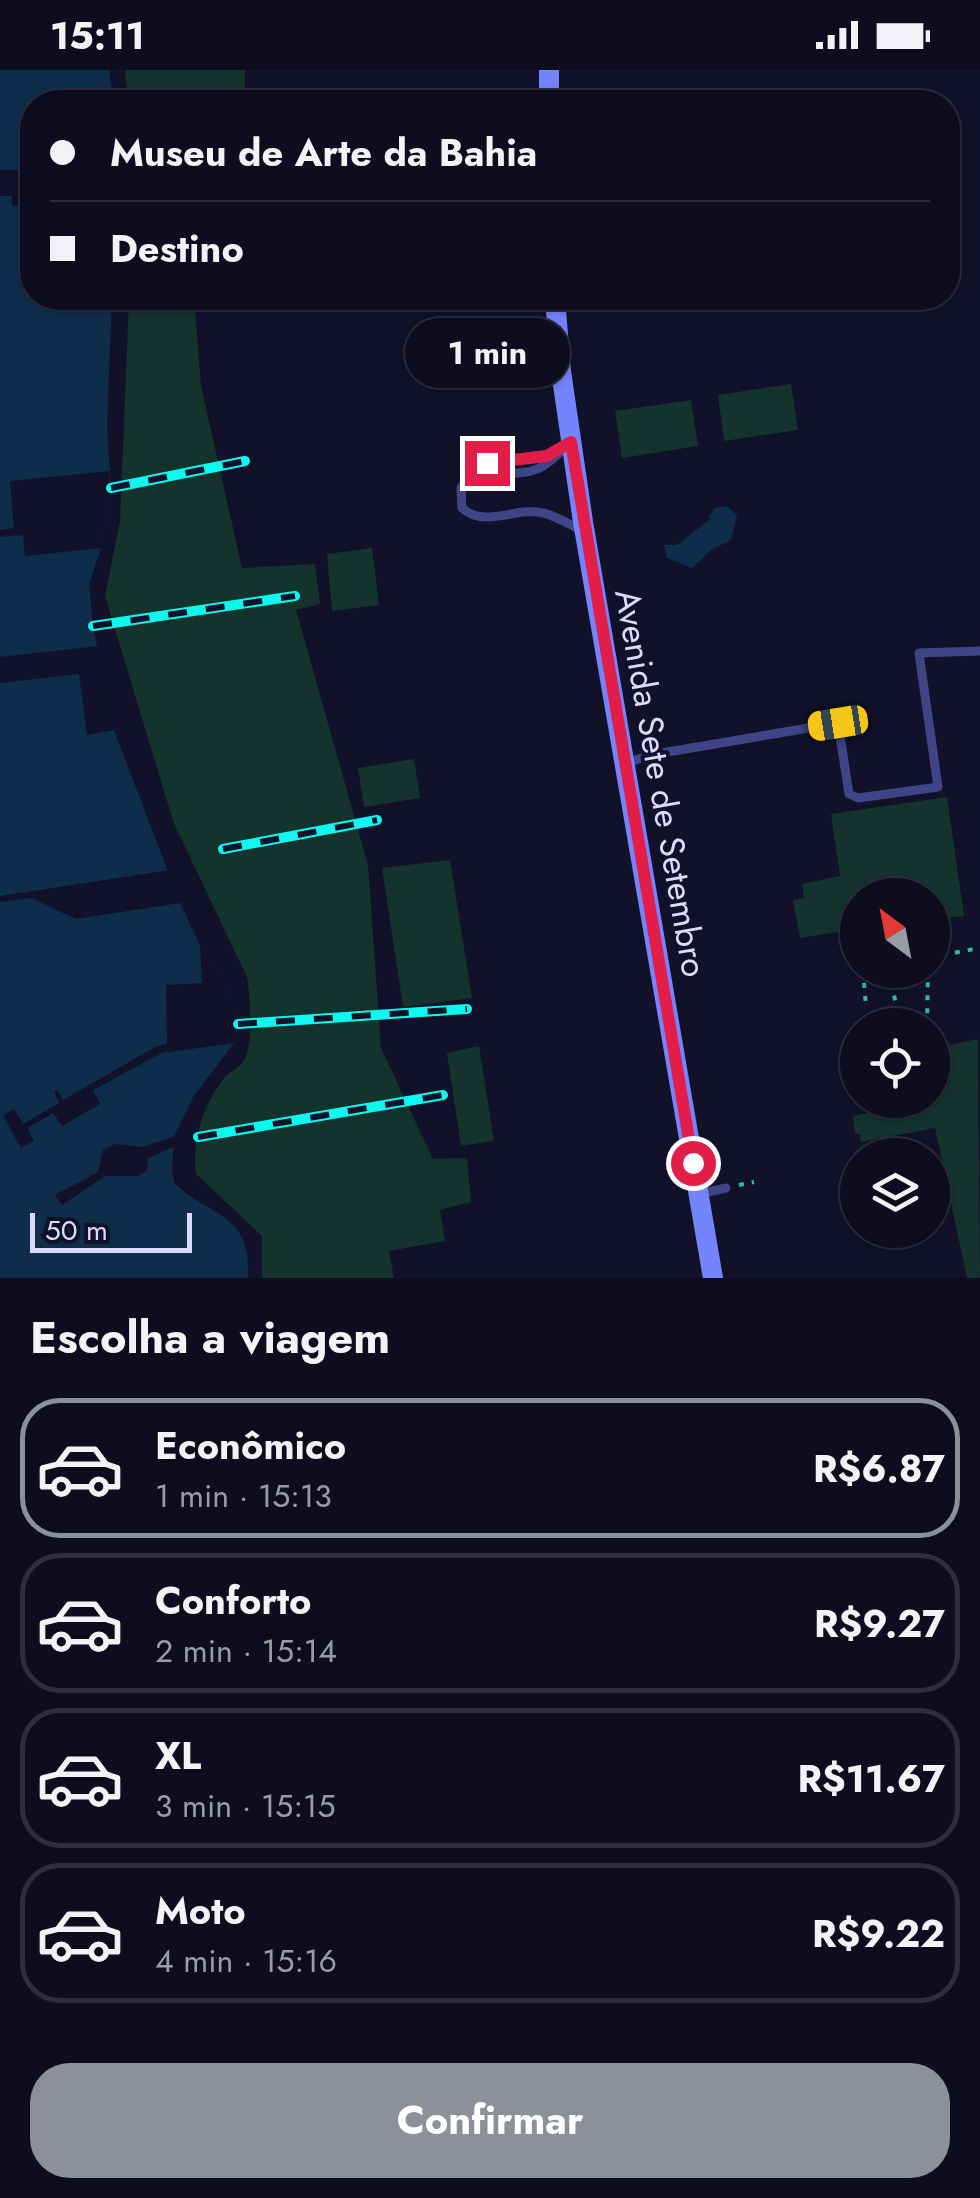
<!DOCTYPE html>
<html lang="pt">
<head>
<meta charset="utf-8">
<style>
  body { margin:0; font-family:Jost,sans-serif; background:#1b1b2c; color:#f1f3f6; height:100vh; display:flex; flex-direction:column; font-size:38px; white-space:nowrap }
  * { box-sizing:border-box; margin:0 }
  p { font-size:32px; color:#9a9ca4 }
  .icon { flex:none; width:55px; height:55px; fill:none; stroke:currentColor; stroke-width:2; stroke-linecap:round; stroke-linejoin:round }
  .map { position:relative; height:1208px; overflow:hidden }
  .sheet { display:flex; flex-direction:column; background:#0d0d1f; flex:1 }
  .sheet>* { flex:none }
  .banner { position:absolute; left:20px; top:20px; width:940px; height:220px; border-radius:40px; box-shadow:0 2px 8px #0004,0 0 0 2px #2d2d3d; display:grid; align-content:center; height:220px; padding:0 30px; background:#0d0d1f }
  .needle { width:65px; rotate:328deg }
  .controls { position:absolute; left:840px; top:808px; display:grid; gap:20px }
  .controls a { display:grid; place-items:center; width:110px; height:110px; border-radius:50%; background:#0d0d1f; box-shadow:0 2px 8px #0004,0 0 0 2px #2d2d3d; font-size:50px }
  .scale { position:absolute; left:30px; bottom:25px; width:162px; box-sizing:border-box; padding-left:10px; border:5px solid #dadbfe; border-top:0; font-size:28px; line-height:35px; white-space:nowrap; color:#dadbfe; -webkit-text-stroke:8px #111129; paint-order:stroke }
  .end { position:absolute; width:45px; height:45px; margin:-22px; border:12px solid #e11d48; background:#fff; box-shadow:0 0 0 5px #fff }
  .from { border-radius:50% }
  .bubble { position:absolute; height:70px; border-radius:35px; background:#0d0d1f; box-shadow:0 2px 8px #0004,0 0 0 2px #2d2d3d; font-size:32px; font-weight:700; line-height:70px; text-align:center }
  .car { position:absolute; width:30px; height:60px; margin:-30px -15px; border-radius:12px; box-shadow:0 0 8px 2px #0007; background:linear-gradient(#f5c518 24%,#345 0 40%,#f5c518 0 76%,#345 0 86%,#f5c518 0) }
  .banner b { display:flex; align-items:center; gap:35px; height:95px; font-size:38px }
  .banner b+b { border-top:2px solid #2d2d3d }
  .banner i { width:25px; height:25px; background:#f1f3f6 }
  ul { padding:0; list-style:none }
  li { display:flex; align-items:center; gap:30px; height:140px; margin:0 20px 15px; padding:0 10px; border:5px solid #2d2d3d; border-radius:40px }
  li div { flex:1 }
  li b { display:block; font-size:38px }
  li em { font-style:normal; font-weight:700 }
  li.active { border-color:#8c9099 }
  li>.icon { width:90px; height:90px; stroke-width:1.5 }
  h2 { padding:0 30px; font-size:45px; line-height:120px }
  .cta { display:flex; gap:20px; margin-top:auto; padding:20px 30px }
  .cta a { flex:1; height:115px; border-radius:40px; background:#8c9099; color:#fff; font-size:40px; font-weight:700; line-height:115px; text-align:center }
  .status { display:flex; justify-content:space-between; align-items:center; height:70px; padding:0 50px; background:#0d0d1f; direction:ltr }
  .status svg { height:28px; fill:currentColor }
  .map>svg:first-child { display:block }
  .green { fill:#14332d }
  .water { fill:#0e2d4b }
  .pier { fill:#111129 }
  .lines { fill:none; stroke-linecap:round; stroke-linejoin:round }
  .path { stroke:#33b99d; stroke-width:4; stroke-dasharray:5 8; stroke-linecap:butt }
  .service { stroke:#3d4587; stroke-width:9 }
  .secondary { stroke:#7384fc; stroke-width:20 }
  .rail-casing { stroke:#0afaef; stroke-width:10 }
  .rail { stroke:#111129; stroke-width:6; stroke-dasharray:19; stroke-linecap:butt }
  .route { stroke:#e11d48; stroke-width:12 }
  .labels { text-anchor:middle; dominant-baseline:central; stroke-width:8; stroke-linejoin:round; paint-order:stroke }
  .street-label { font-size:35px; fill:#dadbfe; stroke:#111129 }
</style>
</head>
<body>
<div class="status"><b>15:11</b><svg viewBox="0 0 49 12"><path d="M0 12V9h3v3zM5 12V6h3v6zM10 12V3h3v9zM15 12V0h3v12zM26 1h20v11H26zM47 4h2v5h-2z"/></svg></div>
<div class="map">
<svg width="980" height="1208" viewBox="0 0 980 1208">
  <rect width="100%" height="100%" fill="#111129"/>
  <!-- green -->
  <g class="green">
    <polygon points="125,0 245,0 245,32 128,32"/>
    <path d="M129,228H329L195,240L201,316L242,498L315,494L320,534L296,540L368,795L381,978L433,1089L467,1088L471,1132L440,1140L445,1171L389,1181L394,1208H262V1166L196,1104C191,1072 204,1033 224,1008C229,1002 238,999 242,993C255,977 250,926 247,907L174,754L105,526L120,451Z"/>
    <polygon points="791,314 798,360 724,371 718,325"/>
    <polygon points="691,330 698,376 622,388 615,341"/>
    <polygon points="372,478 379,535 332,541 327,484"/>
    <polygon points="414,689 420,728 364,737 358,698"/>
    <polygon points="947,727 964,846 933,850 932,825 858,825 857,859 800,868 793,830 804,828 802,814 840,806 831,744"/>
    <polygon points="450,790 472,928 403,937 382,798"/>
    <polygon points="978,969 980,1208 967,1208 935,1058 861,1072 860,1064 855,1064 853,1046 932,1030 933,978"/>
    <polygon points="479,976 494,1071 461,1076 447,983"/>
  </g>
  <!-- water -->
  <g class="water">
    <path d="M0,0H109L114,32H32V228H112L107,355L111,418L101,478L89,514L93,556L114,660L180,833L200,875L226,913L238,954L234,973L193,1027L174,1067L172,1101L175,1114C213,1148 252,1144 248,1208H0Z"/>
    <polygon points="727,436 737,445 731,470 711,480 692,498 667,488 664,475 677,475 710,449 709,446 715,438"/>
  </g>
  <!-- pier -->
  <g class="pier">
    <polygon points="25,93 32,93 30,136 12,136 12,126 0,126 0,100 25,100"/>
    <polygon points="109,401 111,418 101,478 25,486 23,465 0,467 0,460 14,458 10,411"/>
    <polygon points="99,576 114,660 87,665 79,604 0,613 0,587"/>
    <polygon points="170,800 180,833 76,849 31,828 0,832 0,826"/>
    <polygon points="200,875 226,913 238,954 234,973 162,983 93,1020 100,1034 62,1056 53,1043 28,1058 34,1071 21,1078 3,1046 14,1039 23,1054 59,1033 54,1022 57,1020 63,1030 157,976 167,974 166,915 202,913"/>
    <polygon points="181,1064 180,1074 148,1088 147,1101 137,1106 105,1106 62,1135 55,1125 98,1102 103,1080 115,1074 143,1077"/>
  </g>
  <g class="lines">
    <!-- path -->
    <g class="path">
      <polyline points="932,892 937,886 980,878"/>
      <polyline points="863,900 866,936"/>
      <polyline points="889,900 900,955"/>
      <polyline points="924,955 927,952 928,900"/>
      <polyline points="739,1115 754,1112"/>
    </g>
    <!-- service -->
    <g class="service">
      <path d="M569,374C560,382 548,395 537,399C512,410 479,393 461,418L462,438C485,459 517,436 543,443C556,446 569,454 581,460"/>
      <polyline points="487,393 551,384"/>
      <polyline points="624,694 650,685 838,653 849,724 858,728 938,717 919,583 980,581"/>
      <polyline points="699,1124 726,1118"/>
    </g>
    <!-- secondary -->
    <g class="secondary">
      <polyline points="549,0 549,32"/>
      <polyline points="555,228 561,301 583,452 713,1208"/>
    </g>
    <!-- rail casing -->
    <g class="rail-casing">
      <g id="rail">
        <polyline points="111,418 245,391"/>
        <polyline points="93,556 295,526"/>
        <polyline points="223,779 377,750"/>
        <polyline points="238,954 467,939"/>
        <polyline points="198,1067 443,1025"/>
      </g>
    </g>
    <!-- rail -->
    <use href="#rail" class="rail"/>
  </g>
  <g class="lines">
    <!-- route -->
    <polyline class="route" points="487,393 547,386 571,372 693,1093"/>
  </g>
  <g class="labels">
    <!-- street labels -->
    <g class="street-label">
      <text transform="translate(661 713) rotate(80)">Avenida Sete de Setembro</text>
    </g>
  </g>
</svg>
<div class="controls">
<a><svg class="needle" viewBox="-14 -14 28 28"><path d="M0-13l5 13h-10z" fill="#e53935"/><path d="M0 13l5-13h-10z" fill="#9a9ca4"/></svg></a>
<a><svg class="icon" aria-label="locate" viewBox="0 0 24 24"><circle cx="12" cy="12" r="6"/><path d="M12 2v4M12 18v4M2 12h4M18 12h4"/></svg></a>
<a><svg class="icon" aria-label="layers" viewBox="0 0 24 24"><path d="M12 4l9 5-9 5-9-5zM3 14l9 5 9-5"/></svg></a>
</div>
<div class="scale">50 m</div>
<i class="end from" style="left:693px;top:1093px"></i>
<i class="end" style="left:487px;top:393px"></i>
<div class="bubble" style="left:405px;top:248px;width:165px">1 min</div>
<i class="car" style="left:838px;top:653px;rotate:261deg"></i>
<div class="banner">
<b><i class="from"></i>Museu de Arte da Bahia</b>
<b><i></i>Destino</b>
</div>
</div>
<section class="sheet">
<h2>Escolha a viagem</h2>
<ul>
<li class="active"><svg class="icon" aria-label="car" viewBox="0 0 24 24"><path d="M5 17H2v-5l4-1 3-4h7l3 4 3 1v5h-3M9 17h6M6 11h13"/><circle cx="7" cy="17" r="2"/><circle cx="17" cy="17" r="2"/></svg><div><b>Econômico</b><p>1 min · 15:13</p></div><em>R$6.87</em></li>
<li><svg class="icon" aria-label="car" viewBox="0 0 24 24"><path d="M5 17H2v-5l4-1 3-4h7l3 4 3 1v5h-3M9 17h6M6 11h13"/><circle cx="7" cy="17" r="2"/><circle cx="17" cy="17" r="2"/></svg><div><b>Conforto</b><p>2 min · 15:14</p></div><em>R$9.27</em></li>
<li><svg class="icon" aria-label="car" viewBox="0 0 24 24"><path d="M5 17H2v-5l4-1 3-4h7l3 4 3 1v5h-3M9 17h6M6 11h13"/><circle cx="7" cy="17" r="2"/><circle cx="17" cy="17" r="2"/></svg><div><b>XL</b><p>3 min · 15:15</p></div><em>R$11.67</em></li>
<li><svg class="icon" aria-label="car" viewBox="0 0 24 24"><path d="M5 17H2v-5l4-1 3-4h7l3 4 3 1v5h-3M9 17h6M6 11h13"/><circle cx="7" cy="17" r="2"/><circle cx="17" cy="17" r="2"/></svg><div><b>Moto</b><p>4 min · 15:16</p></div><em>R$9.22</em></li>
</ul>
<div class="cta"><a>Confirmar</a></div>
</section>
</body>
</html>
